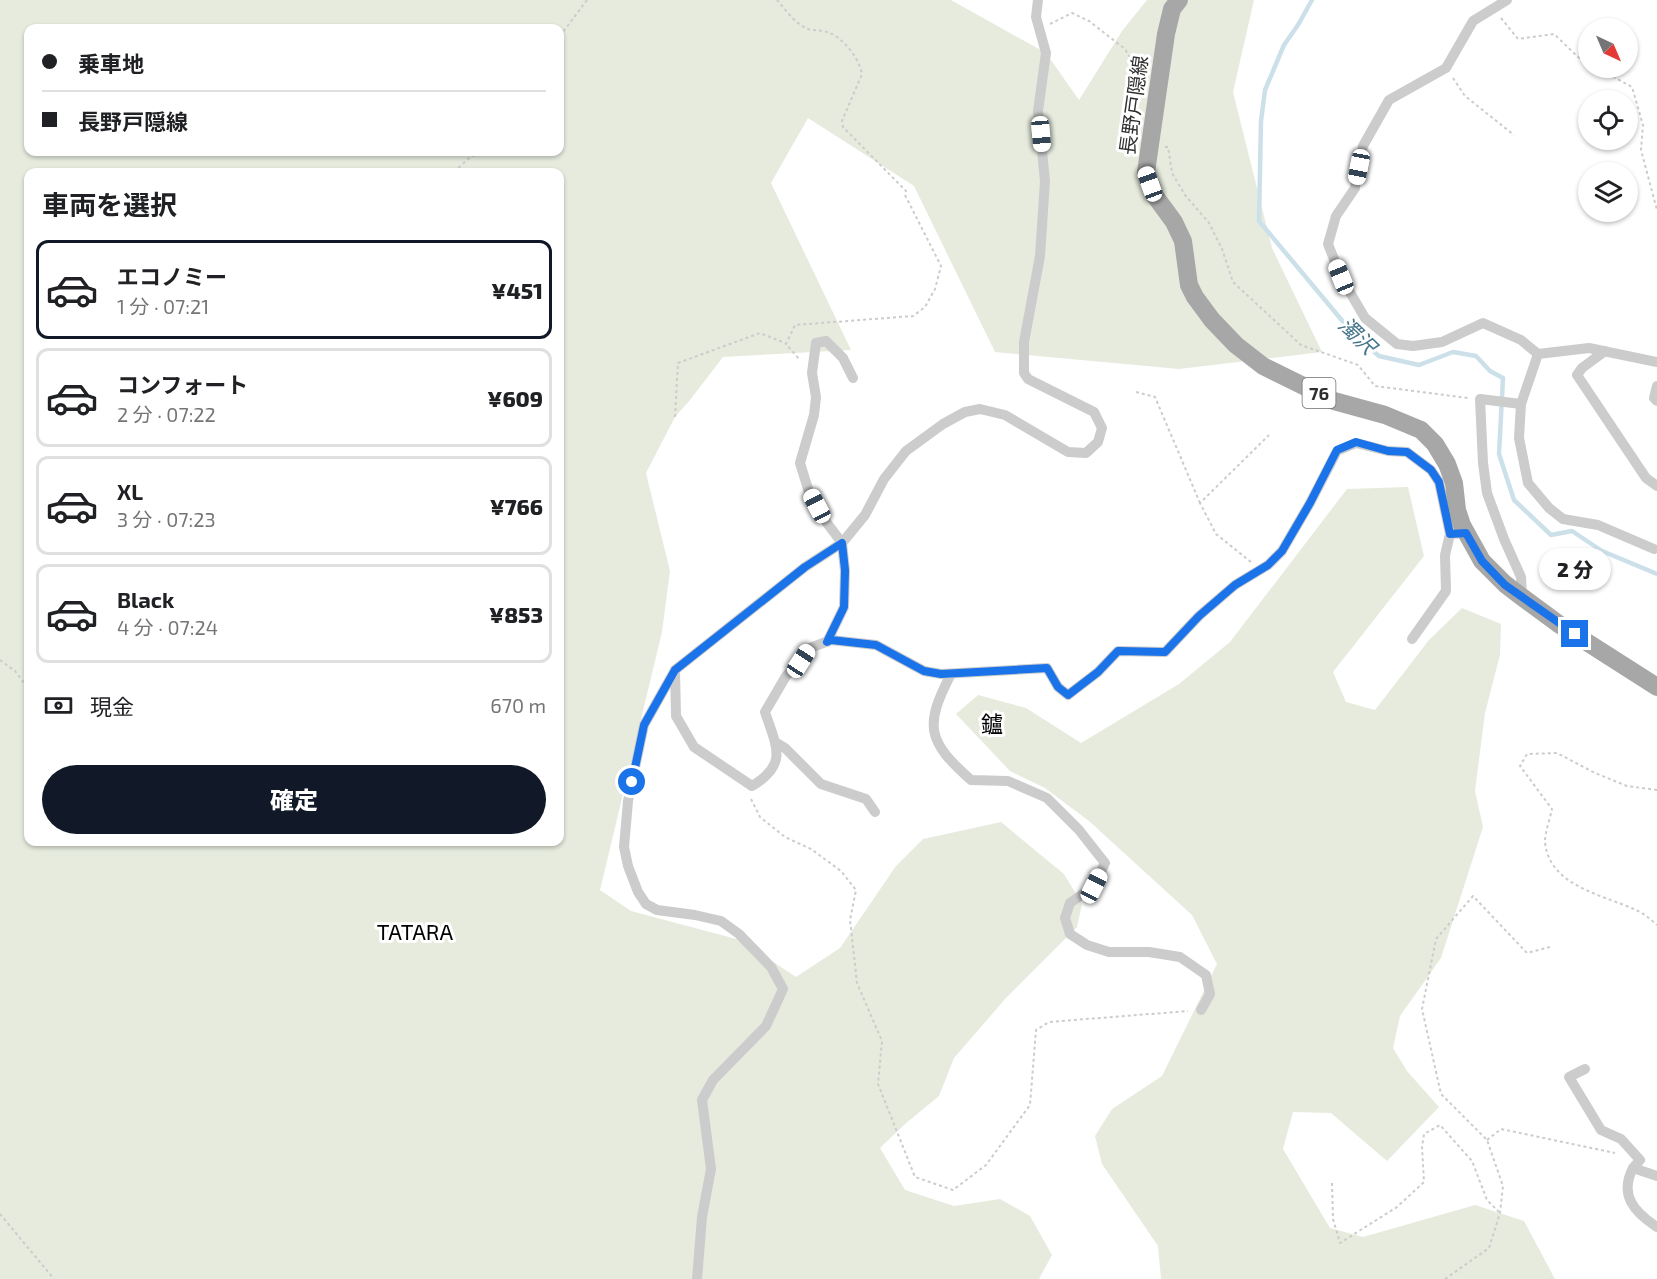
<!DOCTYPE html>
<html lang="ja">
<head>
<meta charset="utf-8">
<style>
  body { margin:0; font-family:"Exo 2","Noto Sans JP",sans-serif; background:#f2f2f2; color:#202124; height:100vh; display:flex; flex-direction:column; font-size:22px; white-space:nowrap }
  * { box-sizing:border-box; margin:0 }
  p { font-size:20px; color:#757577 }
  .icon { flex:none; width:33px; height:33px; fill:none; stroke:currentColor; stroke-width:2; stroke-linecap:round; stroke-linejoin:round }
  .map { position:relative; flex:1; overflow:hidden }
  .drawer { position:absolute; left:24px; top:168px; width:540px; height:678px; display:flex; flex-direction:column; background:#fff; border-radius:12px; box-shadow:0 2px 4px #0004 }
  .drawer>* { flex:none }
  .banner { position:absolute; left:24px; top:24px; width:540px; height:132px; border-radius:12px; box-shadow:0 2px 4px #0004; display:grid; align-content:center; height:132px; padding:0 18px; background:#fff }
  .needle { width:39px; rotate:136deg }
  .buttons { position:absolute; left:1578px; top:18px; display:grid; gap:12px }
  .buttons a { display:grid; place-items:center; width:60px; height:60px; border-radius:50%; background:#fff; box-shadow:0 2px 4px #0004; font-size:30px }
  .end { position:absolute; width:27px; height:27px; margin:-14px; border:8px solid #1a73e8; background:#fff; box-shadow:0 0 0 3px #fff }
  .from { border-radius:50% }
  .bubble { position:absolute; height:42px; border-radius:21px; background:#fff; box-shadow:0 2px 4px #0004; font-size:20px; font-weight:800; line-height:42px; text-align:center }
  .car { position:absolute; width:18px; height:36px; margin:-18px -9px; border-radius:8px; box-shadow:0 0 4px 2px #0007; background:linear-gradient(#fff 24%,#345 0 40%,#fff 0 76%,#345 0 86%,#fff 0) }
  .banner b { display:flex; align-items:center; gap:21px; height:57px; font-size:22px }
  .banner b+b { border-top:2px solid #e0e0e0 }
  .banner i { width:15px; height:15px; background:#202124 }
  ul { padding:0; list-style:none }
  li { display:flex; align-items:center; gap:18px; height:99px; margin:0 12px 9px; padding:0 6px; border:3px solid #e0e0e0; border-radius:12px }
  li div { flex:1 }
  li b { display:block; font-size:22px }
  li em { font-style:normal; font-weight:800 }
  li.on { border-color:#111827 }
  li>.icon { width:54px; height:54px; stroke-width:1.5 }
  h2 { padding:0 18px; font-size:27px; line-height:72px }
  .pay { display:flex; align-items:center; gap:15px; height:66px; padding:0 18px; font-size:22px }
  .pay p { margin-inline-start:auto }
  .primary-button { display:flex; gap:12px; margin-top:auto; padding:12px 18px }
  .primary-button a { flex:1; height:69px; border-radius:36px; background:#111827; color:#fff; font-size:24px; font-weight:800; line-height:69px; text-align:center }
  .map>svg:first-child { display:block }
  .green { fill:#e6ebde; fill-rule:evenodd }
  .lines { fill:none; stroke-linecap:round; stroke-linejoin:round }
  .stream { stroke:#cce0e9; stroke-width:4.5 }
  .path { stroke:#ccc; stroke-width:2; stroke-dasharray:3 3; stroke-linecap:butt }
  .street { stroke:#ccc; stroke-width:10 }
  .primary { stroke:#a7a7a7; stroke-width:18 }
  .route { stroke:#1a73e8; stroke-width:8 }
  .labels { text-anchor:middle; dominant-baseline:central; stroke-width:6; stroke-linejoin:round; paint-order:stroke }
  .shield { fill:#fff; stroke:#6d6d6d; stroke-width:1.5 }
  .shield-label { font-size:18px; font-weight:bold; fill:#2f2f2f }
  .street-label { font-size:20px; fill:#2f2f2f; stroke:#fff }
  .water-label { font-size:21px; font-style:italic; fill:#447489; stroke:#fff }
  .quarter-label { font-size:22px; fill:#000; stroke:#fff }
</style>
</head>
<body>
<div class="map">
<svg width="1657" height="1279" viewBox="0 0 1657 1279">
  <rect width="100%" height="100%" fill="#fff"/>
  <!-- green -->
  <g class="green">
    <path d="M0,0H951L1046,53L1079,100L1122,31L1147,0H1254L1233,92L1272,248L1322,352L1179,369L995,352L914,186L808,118L771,183L851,350L723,357L690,400L675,417L646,473L670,571L662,632L600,890L631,911L740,940L796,977L840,948L896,866L923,839L1001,822L1064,874L1082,904L1077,927L1006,998L954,1058L939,1096L905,1124L880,1148L905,1190L954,1206L1000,1199L1030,1216L1052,1255L1039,1279H0ZM28,28H560V152H28ZM28,172H560V842H28Z"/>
    <polygon points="1408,487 1424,556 1333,672 1346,702 1375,710 1429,640 1462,608 1501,624 1500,655 1485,713 1475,791 1483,827 1441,958 1400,1016 1393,1048 1407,1071 1439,1107 1387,1161 1331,1113 1293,1112 1283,1149 1330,1228 1363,1237 1475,1205 1524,1221 1555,1279 1161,1279 1158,1246 1102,1164 1095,1136 1112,1109 1162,1076 1217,964 1192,915 1089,821 1045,788 1010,771 956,714 978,695 1026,708 1081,743 1179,684 1230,642 1347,489"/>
  </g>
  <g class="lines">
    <!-- stream -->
    <polyline class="stream" points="1312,0 1298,25 1284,45 1265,90 1261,121 1259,221 1355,336 1379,356 1419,365 1453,352 1476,356 1490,371 1503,378 1499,454 1514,500 1551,535 1572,531 1602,551 1657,574"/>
    <!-- path -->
    <g class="path">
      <path d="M777,0C785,9 793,21 804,27C811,32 819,29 827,32C843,37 859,58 862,74L842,121L843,127L906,191L905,195L941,266L935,289L925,307L913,316L795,325L786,344L800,360"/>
      <polyline points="1501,18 1518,39 1554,34 1578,57 1588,63"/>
      <polyline points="1050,24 1072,13 1089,21 1125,49 1140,74 1137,115"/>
      <polyline points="560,36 587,0"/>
      <polyline points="1597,68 1632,87 1643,125 1641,150 1657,210"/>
      <polyline points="1453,78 1465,96 1514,135"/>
      <polyline points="1165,147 1168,147 1172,173 1185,195 1209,223 1222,249 1233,282 1301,345 1358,365 1375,386 1468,398"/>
      <polyline points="454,172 468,159 479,152"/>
      <polyline points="1136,392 1155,397 1200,503"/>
      <polyline points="675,417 678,363 760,333 785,343"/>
      <polyline points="1251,562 1216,534 1200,503 1269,435"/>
      <polyline points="0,660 15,671 28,688"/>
      <path d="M1657,790L1627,786L1595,773L1557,753L1527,754L1520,766L1552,809C1550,819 1545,832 1545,842C1549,887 1605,895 1638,911C1645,914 1651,920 1657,925"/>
      <polyline points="751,799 760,817 785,837 811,849 841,871 856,890 850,920 857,983 882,1041 878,1084 915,1177 953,1190 986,1165 1030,1105 1036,1030 1049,1022 1188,1011"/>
      <polyline points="1487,1140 1501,1129 1615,1153"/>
      <polyline points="1332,1183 1333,1219 1340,1243 1397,1207 1424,1182 1422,1147 1424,1134 1440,1125 1472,1161 1487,1200 1499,1212"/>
      <polyline points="0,1214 54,1279"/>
      <polyline points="1445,1279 1489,1248 1500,1213 1503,1186 1487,1140 1441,1094 1422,1009 1436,939 1473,896 1527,953 1550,947"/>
    </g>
    <!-- street -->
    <g class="street">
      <polyline points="1507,0 1473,21 1446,68 1389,100 1363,146 1355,188 1336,216 1328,244 1341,277 1365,318 1397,344 1413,346 1442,342 1483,323 1521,340 1538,354 1589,348 1657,362"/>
      <polyline points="1605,351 1582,368 1577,375 1646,478 1657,486"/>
      <polyline points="1657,386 1654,398 1657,401"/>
      <polyline points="1521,404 1519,438 1528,483 1549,508 1563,519 1598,525 1654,549"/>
      <polyline points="1522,597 1521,577 1504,539 1487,493 1483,463 1480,399 1521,404 1538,354"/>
      <polyline points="1412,639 1446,591 1445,555 1450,534"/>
      <polyline points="827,642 844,607 845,571 842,543 827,523 808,489 800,463 814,415 816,397 812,373 816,343 826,341 843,358 853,378"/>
      <path d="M675,670L676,716L694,747L752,786C789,764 776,746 765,712L786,676L801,661L810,648L831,640L876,645L924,671L941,674L1047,668L1058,687L1068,695L1098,672L1118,651L1165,652L1199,616L1235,585L1268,565L1282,551L1310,503L1337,451L1356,443L1388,451L1407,452L1431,470L1439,482L1450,534L1466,533"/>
      <path d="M951,674C924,726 927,741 971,780L1008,781L1047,798L1079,830L1105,863L1094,886L1070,903L1065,918L1070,934L1087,945L1109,952H1149L1180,957L1206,975L1210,994L1201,1010"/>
      <polyline points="775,742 785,748 821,784 866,799 875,812"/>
      <polyline points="1585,1069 1569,1077 1601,1130 1621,1139 1640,1160 1633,1168"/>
      <path d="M1657,1176L1633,1168C1619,1195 1634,1212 1657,1227"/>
      <polyline points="697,1279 702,1217 711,1169 702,1100 713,1080 766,1026 783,989 771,967 739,934 721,921 695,915 657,910 646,904 638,892 628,866 624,847 628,801 644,725 675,670 805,567 842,543 865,515 884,479 906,451 943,424 965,412 980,409 1005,415 1068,452 1086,453 1098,442 1102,428 1094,412 1028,379 1024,373 1024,342 1040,256 1045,181 1038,111 1046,53 1036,17 1038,0"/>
    </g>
    <!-- primary -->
    <polyline class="primary" points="1179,0 1172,9 1166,34 1146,172 1155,196 1174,222 1183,241 1189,285 1195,297 1212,320 1236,345 1263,366 1334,401 1385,415 1421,430 1435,444 1447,464 1454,483 1457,510 1462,525 1482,561 1505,584 1522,597 1560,625 1657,687"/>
  </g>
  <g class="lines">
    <!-- route -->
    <polyline class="route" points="632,782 644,725 675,670 805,567 842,543 845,570 844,607 827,642 831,640 876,645 924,671 941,674 1047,668 1058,687 1068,695 1098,672 1118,651 1165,652 1199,616 1235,585 1268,565 1282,551 1310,503 1337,450 1356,442 1388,451 1407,452 1431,470 1439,482 1450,534 1466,533 1482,561 1505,585 1575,634"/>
  </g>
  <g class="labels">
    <!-- shield labels -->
    <rect class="shield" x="1302.5" y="378" width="33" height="30" rx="4.5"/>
    <g class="shield-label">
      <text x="1319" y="393">76</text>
    </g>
    <!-- street labels -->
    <g class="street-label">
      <text transform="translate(1133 105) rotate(-82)">長野戸隠線</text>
    </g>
    <!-- water labels -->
    <g class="water-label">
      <text transform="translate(1358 335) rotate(44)">濁沢</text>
    </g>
    <!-- quarter labels -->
    <g class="quarter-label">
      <text x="992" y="723">鑪</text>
      <text x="415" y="931">TATARA</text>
    </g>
  </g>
</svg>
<div class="buttons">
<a><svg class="needle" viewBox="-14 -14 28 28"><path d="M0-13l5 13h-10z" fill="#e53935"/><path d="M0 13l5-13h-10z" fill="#757577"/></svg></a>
<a><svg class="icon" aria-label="locate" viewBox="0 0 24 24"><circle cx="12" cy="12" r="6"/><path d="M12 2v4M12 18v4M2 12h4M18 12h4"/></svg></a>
<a><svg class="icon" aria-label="layers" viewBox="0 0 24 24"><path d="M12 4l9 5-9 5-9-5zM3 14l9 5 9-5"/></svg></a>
</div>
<i class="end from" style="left:632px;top:782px"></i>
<i class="end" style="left:1575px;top:634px"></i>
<div class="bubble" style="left:1539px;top:548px;width:72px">2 分</div>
<i class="car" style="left:1041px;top:134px;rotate:175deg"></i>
<i class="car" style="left:1359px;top:167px;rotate:191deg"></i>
<i class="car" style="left:1150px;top:184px;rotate:340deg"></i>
<i class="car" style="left:1341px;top:277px;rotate:338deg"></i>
<i class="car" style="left:817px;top:506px;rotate:332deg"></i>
<i class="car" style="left:801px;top:661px;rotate:33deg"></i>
<i class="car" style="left:1094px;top:886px;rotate:27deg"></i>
<div class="banner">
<b><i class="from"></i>乗車地</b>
<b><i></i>長野戸隠線</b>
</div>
<section class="drawer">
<h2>車両を選択</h2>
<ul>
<li class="on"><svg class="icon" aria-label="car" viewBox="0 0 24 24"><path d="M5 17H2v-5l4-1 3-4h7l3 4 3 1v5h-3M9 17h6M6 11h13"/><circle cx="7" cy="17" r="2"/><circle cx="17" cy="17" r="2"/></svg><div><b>エコノミー</b><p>1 分 · 07:21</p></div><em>¥451</em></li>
<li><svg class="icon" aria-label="car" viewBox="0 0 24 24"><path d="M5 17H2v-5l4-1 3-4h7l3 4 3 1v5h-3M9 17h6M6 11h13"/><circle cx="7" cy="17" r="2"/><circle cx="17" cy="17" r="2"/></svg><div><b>コンフォート</b><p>2 分 · 07:22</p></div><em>¥609</em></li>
<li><svg class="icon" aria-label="car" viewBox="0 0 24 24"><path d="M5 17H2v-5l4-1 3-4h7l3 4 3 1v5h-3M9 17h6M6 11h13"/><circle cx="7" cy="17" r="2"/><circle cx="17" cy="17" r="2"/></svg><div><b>XL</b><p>3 分 · 07:23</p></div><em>¥766</em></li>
<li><svg class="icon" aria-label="car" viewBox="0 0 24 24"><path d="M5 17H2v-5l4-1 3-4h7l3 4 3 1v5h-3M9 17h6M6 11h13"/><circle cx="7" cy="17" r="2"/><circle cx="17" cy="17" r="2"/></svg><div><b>Black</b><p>4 分 · 07:24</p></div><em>¥853</em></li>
</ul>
<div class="pay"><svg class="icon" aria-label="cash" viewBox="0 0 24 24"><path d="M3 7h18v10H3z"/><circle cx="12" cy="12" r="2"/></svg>現金<p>670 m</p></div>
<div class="primary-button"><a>確定</a></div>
</section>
</div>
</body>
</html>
